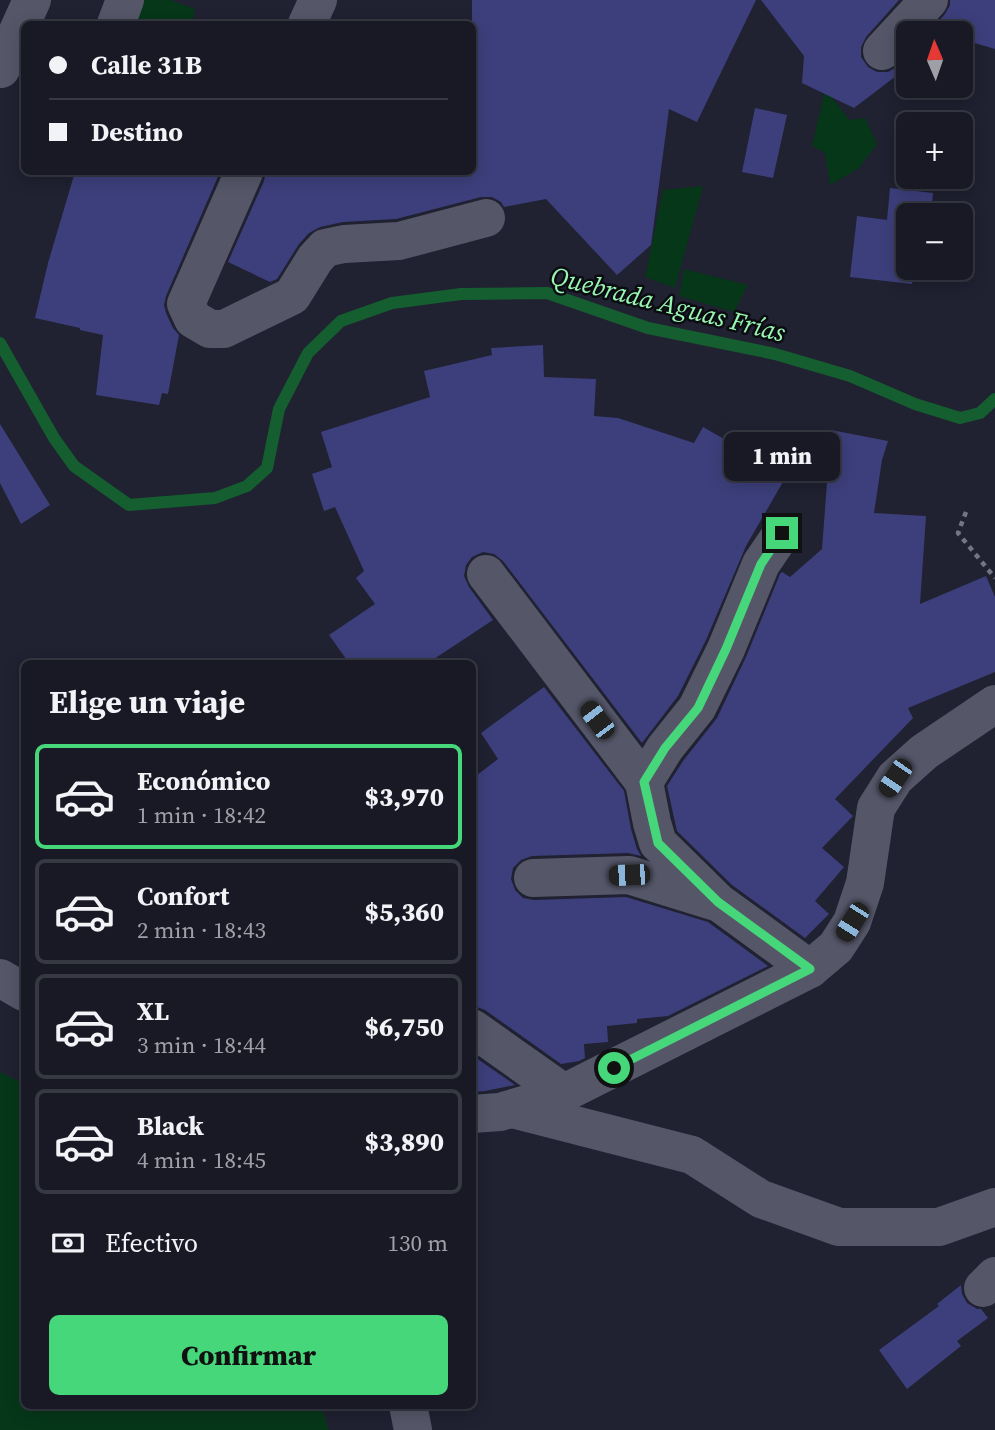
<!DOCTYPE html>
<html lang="es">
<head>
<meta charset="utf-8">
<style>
  body { margin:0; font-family:"Source Serif 4",serif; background:#21222d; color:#f1f3f6; height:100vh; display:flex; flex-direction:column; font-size:26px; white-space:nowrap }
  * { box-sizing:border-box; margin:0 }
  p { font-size:23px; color:#9fa0a7 }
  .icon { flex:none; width:38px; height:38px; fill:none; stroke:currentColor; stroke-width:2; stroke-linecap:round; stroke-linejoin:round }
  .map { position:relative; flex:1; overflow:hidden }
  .panel { position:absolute; left:21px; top:660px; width:455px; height:749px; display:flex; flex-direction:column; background:#181925; border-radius:10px; box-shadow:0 4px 18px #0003,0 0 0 2px #363842 }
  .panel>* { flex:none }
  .hud { position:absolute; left:21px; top:21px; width:455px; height:154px; border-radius:10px; box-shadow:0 4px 18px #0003,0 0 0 2px #363842; display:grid; align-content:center; height:154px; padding:0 28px; background:#181925 }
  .needle { width:46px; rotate:358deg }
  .fabs { position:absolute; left:896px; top:21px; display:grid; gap:14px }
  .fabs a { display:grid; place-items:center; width:77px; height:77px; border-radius:10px; background:#181925; box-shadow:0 4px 18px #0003,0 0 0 2px #363842; font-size:35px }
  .end { position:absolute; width:32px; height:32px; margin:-16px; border:9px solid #46d77a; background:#111; box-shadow:0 0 0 4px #111 }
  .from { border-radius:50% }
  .bubble { position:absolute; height:49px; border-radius:10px; background:#181925; box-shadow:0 4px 18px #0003,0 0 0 2px #363842; font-size:23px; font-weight:800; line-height:49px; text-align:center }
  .car { position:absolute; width:21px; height:42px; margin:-21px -10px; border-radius:9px; box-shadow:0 0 5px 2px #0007; background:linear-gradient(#222 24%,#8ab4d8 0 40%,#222 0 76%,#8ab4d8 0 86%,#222 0) }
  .hud b { display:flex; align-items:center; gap:24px; height:66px; font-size:26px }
  .hud b+b { border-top:2px solid #363842 }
  .hud i { width:18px; height:18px; background:#f1f3f6 }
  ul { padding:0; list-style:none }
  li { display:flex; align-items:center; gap:21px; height:105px; margin:0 14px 10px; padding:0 14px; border:4px solid #363842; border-radius:10px }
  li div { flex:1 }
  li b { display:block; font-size:26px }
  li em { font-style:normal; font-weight:800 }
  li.on { border-color:#46d77a }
  li>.icon { width:63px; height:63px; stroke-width:1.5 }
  h2 { padding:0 28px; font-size:32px; line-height:84px }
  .pay { display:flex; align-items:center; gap:18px; height:77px; padding:0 28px; font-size:26px }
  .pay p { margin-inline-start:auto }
  .cta { display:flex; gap:14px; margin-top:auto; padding:14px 28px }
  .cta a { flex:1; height:80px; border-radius:10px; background:#46d77a; color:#111; font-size:28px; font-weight:800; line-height:80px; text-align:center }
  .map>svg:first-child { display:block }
  .green { fill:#063719 }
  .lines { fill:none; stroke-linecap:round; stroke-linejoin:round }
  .stream { stroke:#155e30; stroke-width:12 }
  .building { fill:#3d3f7c }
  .path { stroke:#747583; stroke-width:4.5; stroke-dasharray:5 5; stroke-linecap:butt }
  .minor { stroke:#555769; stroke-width:38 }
  .route { stroke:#46d77a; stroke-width:9 }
  .labels { text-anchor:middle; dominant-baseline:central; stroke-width:5; stroke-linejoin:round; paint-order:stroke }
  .water-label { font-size:26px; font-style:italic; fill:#98f6b0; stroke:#0b0c12 }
</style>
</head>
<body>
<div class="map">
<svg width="995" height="1430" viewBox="0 0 995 1430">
  <rect width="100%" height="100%" fill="#202131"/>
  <!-- green -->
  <g class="green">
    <polygon points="138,0 170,0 195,9 192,24 150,24 130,17"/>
    <polygon points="825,90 850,120 865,118 877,144 859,168 830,185 825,153 812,146"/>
    <polygon points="703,186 675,288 645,277 663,190"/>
    <polygon points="684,269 748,285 734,312 679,296"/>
    <polygon points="0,1072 24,1084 24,1405 321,1405 329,1430 0,1430"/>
  </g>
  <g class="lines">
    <!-- stream -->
    <polyline class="stream" points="0,343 54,438 74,466 129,505 215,498 247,486 267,468 279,409 308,353 341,321 392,303 461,294 547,293 648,328 775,354 850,376 915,404 960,418 980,413 995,399"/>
  </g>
  <!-- building -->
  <g class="building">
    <polygon points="472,0 756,0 697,122 669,109 651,245 617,275 546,199 504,207 501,202 492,197 481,197 396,219 343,222 320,227 309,233 299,244 277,279 270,282 228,262 264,181 266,172 472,172"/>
    <polygon points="761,0 899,0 866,37 861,47 861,57 868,67 877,72 888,72 898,66 908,55 908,67 854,108 802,83 804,56"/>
    <polygon points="950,0 995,0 995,49 961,39 961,33 941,33 931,30 945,14 950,5"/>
    <polygon points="755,108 787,115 773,178 742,172"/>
    <polygon points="75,172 220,172 166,296 164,305 166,313 173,328 179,335 168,394 162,393 159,405 96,395 103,335 80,330 80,328 35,318 48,263"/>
    <polygon points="890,188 933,193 931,215 908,215 908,268 925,268 924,270 915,269 912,284 850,277 857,216 887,220"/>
    <polygon points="543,345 544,377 596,379 594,416 618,418 694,443 703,427 787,475 746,546 706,640 678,696 642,743 503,561 494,554 483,552 472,557 466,565 464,576 469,587 493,620 428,663 349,663 329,635 375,604 356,578 364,571 335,507 324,511 312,474 332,467 321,432 430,397 424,371 492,355 491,348"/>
    <polygon points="0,424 50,505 21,524 0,483"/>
    <polygon points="831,430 888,441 882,460 874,513 926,516 920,604 986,576 995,597 995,672 908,708 913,718 835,799 853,816 822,848 844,867 815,901 829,914 805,938 732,885 677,831 667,786 683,761 717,718 746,657 780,574 782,572 790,577 822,549"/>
    <polygon points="544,687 624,791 631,829 637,849 641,856 628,853 532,856 521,860 513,868 511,879 515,890 523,898 534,900 626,897 708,922 768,966 668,1016 637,1019 637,1023 607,1026 608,1042 584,1044 585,1058 579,1061 561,1064 485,1010 477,1007 472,973 472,779 498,759 481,733"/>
    <polygon points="472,1055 515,1085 485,1091 472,1092"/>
    <polygon points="961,1285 962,1294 967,1303 977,1309 981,1309 988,1318 957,1341 961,1346 907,1389 879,1350 939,1306 937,1304"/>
  </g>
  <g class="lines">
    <!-- path -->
    <polyline class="path" points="966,512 958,533 995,578"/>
    <!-- minor -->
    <g class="minor">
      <polyline points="116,24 125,0"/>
      <polyline points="307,24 318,0"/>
      <polyline points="882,51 929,0"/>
      <polyline points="1,69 32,0"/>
      <polyline points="244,172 186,304 193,319 210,329 224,329 292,296 315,259 325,248 344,244 399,241 486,218"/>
      <polyline points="782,533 761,564 726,649 697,708 665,748 644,782 652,823 658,843 718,902 810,969"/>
      <polyline points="486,574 644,782"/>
      <polyline points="533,878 629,875 713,901"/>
      <polyline points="0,978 24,992"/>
      <polyline points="472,1028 564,1093"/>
      <polyline points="512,1109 692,1155 761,1199 839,1227 939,1227 995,1207"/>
      <polyline points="472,1114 500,1112 564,1093 810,969 836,947 852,922 865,883 876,808 895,778 924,752 995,704"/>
      <polyline points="983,1288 995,1276"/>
      <polyline points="408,1405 413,1430"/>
    </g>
  </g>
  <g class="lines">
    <!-- route -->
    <polyline class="route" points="614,1068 810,969 718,902 658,843 644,782 665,748 698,708 726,649 761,564 782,533"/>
  </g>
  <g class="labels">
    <!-- water labels -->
    <g class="water-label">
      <text transform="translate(668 304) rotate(14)">Quebrada Aguas Frías</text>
    </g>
  </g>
</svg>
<div class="fabs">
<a><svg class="needle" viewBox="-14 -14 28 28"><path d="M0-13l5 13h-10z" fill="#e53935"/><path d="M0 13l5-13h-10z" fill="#9fa0a7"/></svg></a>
<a>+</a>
<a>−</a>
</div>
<i class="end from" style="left:614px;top:1068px"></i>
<i class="end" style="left:782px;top:533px"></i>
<div class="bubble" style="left:724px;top:432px;width:116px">1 min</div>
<i class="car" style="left:597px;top:720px;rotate:323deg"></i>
<i class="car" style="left:895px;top:778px;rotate:214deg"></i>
<i class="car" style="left:629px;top:875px;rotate:268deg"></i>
<i class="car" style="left:852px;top:922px;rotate:212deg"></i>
<div class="hud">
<b><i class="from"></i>Calle 31B</b>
<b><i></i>Destino</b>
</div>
<section class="panel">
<h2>Elige un viaje</h2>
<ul>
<li class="on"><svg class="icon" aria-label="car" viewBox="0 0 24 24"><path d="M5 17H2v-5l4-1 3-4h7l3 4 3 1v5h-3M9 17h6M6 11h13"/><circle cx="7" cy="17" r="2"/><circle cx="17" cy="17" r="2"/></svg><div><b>Económico</b><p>1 min · 18:42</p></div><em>$3,970</em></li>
<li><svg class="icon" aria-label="car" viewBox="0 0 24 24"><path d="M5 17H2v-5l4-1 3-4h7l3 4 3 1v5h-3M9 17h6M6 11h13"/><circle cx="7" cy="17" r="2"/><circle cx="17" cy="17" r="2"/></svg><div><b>Confort</b><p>2 min · 18:43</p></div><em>$5,360</em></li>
<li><svg class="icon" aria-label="car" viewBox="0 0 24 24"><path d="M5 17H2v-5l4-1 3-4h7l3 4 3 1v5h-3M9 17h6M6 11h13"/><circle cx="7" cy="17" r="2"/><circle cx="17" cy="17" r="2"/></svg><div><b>XL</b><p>3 min · 18:44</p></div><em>$6,750</em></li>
<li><svg class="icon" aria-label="car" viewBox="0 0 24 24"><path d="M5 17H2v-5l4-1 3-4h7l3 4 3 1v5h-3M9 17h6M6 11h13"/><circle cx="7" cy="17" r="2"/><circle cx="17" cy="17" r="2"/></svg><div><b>Black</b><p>4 min · 18:45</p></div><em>$3,890</em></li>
</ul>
<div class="pay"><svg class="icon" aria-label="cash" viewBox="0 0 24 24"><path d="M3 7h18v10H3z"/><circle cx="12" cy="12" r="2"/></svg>Efectivo<p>130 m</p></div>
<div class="cta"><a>Confirmar</a></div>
</section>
</div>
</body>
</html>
